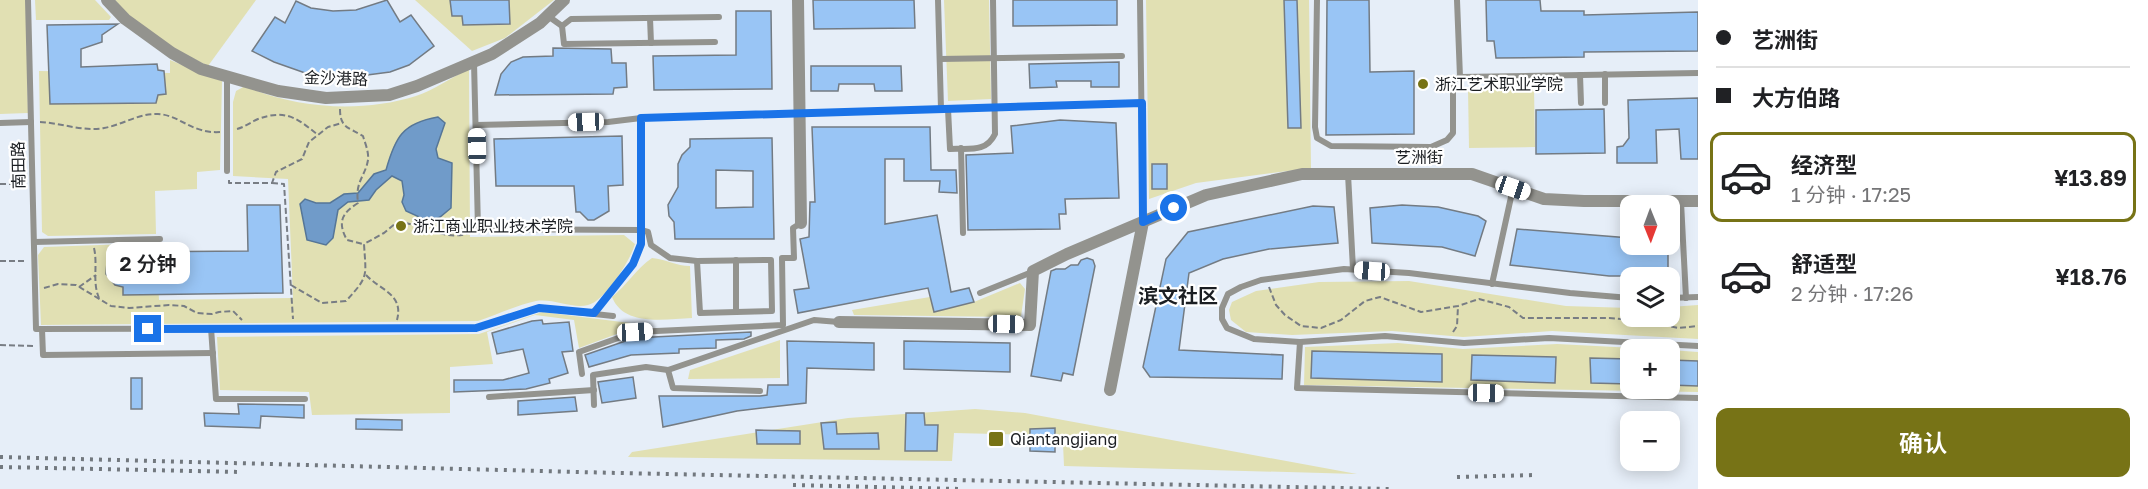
<!DOCTYPE html>
<html lang="zh">
<head>
<meta charset="utf-8">
<style>
  body { margin:0; font-family:"Golos Text","Noto Sans SC",sans-serif; background:#f2f2f2; color:#202124; height:100vh; display:flex; flex-direction:column; font-size:22px; white-space:nowrap }
  * { box-sizing:border-box; margin:0 }
  p { font-size:20px; color:#757577 }
  .icon { flex:none; width:33px; height:33px; fill:none; stroke:currentColor; stroke-width:2; stroke-linecap:round; stroke-linejoin:round }
  .map { position:relative; flex:1; overflow:hidden }
  .drawer { display:flex; flex-direction:column; background:#fff; width:450px }
  .drawer>* { flex:none }
  .banner { display:grid; align-content:center; height:132px; padding:0 18px; background:#fff }
  .needle { width:39px; rotate:179deg }
  .tools { position:absolute; left:1620px; top:195px; display:grid; gap:12px }
  .tools a { display:grid; place-items:center; width:60px; height:60px; border-radius:12px; background:#fff; box-shadow:0 3px 15px #0003; font-size:30px }
  .end { position:absolute; width:27px; height:27px; margin:-14px; border:8px solid #1a73e8; background:#fff; box-shadow:0 0 0 3px #fff }
  .from { border-radius:50% }
  .bubble { position:absolute; height:42px; border-radius:12px; background:#fff; box-shadow:0 3px 15px #0003; font-size:20px; font-weight:600; line-height:42px; text-align:center }
  .car { position:absolute; width:18px; height:36px; margin:-18px -9px; border-radius:8px; box-shadow:0 0 4px 2px #0007; background:linear-gradient(#fff 24%,#345 0 40%,#fff 0 76%,#345 0 86%,#fff 0) }
  .banner b { display:flex; align-items:center; gap:21px; height:57px; font-size:22px }
  .banner b+b { border-top:2px solid #e0e0e0 }
  .banner i { width:15px; height:15px; background:#202124 }
  ul { padding:0; list-style:none }
  li { display:flex; align-items:center; gap:18px; height:90px; margin:0 12px 9px; padding:0 6px; border:3px solid transparent; border-radius:12px }
  li div { flex:1 }
  li b { display:block; font-size:22px }
  li em { font-style:normal; font-weight:600 }
  li.selected { border-color:#777316 }
  li>.icon { width:54px; height:54px; stroke-width:1.5 }
  .action { display:flex; gap:12px; margin-top:auto; padding:12px 18px }
  .action a { flex:1; height:69px; border-radius:12px; background:#777316; color:#fff; font-size:24px; font-weight:600; line-height:69px; text-align:center }
  main { display:flex; flex:1; min-height:0 }
  .map>svg:first-child { display:block }
  .green { fill:#e1e0b3 }
  .water { fill:#709bc9; stroke:#567697; stroke-width:1.5 }
  .building { fill:#99c5f5; stroke:#737b83; stroke-width:1.5; fill-rule:evenodd }
  .lines { fill:none; stroke-linecap:round; stroke-linejoin:round }
  .path { stroke:#787d84; stroke-width:2; stroke-dasharray:6 3; stroke-linecap:butt }
  .service { stroke:#93938e; stroke-width:6 }
  .minor { stroke:#93938e; stroke-width:12 }
  .rail { stroke:#72787e; stroke-width:4; stroke-dasharray:3 6; stroke-linecap:butt }
  .route { stroke:#1a73e8; stroke-width:8 }
  .poi-dot { fill:#777316; stroke:#fff; stroke-width:2 }
  .labels { text-anchor:middle; dominant-baseline:central; stroke-width:4.5; stroke-linejoin:round; paint-order:stroke }
  .street-label { font-size:16px; fill:#1b1e22; stroke:#fff }
  .poi-label { font-size:16px; fill:#1b1e22; stroke:#fff; text-anchor:start }
  .quarter-label { font-size:20px; font-weight:bold; fill:#1b1e22; stroke:#fff }
</style>
</head>
<body>
<main>
<div class="map">
<svg width="1698" height="489" viewBox="0 0 1698 489">
  <rect width="100%" height="100%" fill="#e6eef8"/>
  <!-- green -->
  <g class="green">
    <polygon points="0,0 26,0 28,113 0,114"/>
    <polygon points="35,0 95,0 111,17 109,20 36,20"/>
    <path d="M115,0H256L208,66C174,49 140,30 115,0Z"/>
    <polygon points="415,0 554,0 505,38 472,51"/>
    <polygon points="944,0 989,0 991,99 948,101"/>
    <polygon points="1146,0 1309,0 1311,168 1196,183 1149,199"/>
    <polygon points="170,60 222,81 220,170 197,172 197,189 155,191 156,234 48,236 42,232 39,71 170,73"/>
    <path d="M469,69L470,237L624,235L635,244C630,261 605,301 588,305C572,309 553,298 536,301C517,305 497,315 478,321L41,325L38,255L44,247L156,243L159,300L293,298L288,179L233,176V102L236,91L245,86C296,109 362,113 416,96C434,90 452,77 469,69Z"/>
    <polygon points="1534,88 1535,147 1469,148 1468,89"/>
    <path d="M652,258C666,259 676,266 690,266L692,318C665,319 624,327 612,297C627,285 636,269 652,258Z"/>
    <polygon points="1409,281 1566,306 1630,308 1630,316 1670,316 1670,307 1698,305 1698,339 1552,331 1463,337 1392,331 1292,335 1246,332 1231,320 1229,310 1232,302 1256,291 1319,282"/>
    <polygon points="1020,283 1025,289 1021,316 1014,317 854,315 852,310 930,297 935,312 974,302"/>
    <polygon points="542,312 630,323 633,328 579,348 574,320 535,315 487,332 493,364 450,367 450,413 312,415 309,392 220,390 217,337 479,334"/>
    <polygon points="780,340 780,378 688,379 690,370"/>
    <polygon points="1398,343 1463,349 1557,344 1654,349 1630,350 1630,388 1670,388 1670,350 1698,352 1698,392 1304,385 1305,347"/>
    <polygon points="975,409 1025,413 1357,474 1064,466 1063,444 1093,444 1092,436 954,433 952,461 628,457 632,452 848,418"/>
  </g>
  <!-- water -->
  <path class="water" d="M438,117L445,123L436,149L438,158L452,163L451,208L440,217L430,222L406,211L402,202L404,195L402,181L392,176L376,190L369,200L348,202L338,210L333,238L326,245L307,240L300,204L305,199L316,203H330L344,194L358,193L374,174L386,170C395,138 402,123 438,117Z"/>
  <!-- building -->
  <g class="building">
    <polygon points="387,0 400,22 411,15 434,46 409,65 390,72 352,77 308,74 274,62 252,51 275,17 285,23 296,1 311,8 333,11 356,10"/>
    <polygon points="450,0 509,0 510,24 463,25 462,16 452,16"/>
    <polygon points="813,0 914,0 915,28 814,29"/>
    <polygon points="1013,0 1117,0 1117,25 1013,26"/>
    <polygon points="1284,0 1297,0 1301,128 1288,128"/>
    <polygon points="1327,0 1369,0 1370,72 1414,71 1414,134 1326,135"/>
    <polygon points="1486,0 1540,0 1541,11 1584,11 1584,15 1698,12 1698,51 1584,52 1584,57 1496,58 1494,41 1487,41"/>
    <polygon points="736,11 771,11 772,89 654,90 653,56 736,55"/>
    <polygon points="118,24 102,35 102,42 81,49 81,67 157,64 158,70 164,71 166,94 158,95 156,103 50,104 47,25"/>
    <polygon points="553,48 611,49 612,63 626,63 627,87 614,88 613,94 495,95 501,74 511,62 523,57 553,56"/>
    <polygon points="1119,62 1119,87 1091,87 1091,81 1056,81 1057,87 1030,88 1029,64"/>
    <polygon points="811,66 901,66 902,91 875,91 874,84 839,84 838,91 811,91"/>
    <polygon points="1698,98 1698,159 1681,159 1679,129 1656,130 1657,163 1617,163 1617,147 1623,146 1629,138 1628,100"/>
    <polygon points="1604,109 1605,153 1536,154 1536,110"/>
    <polygon points="1060,120 1116,123 1119,198 1065,199 1066,214 1059,214 1060,229 968,230 966,155 1013,153 1011,126"/>
    <polygon points="812,127 930,127 931,170 956,170 957,193 939,192 940,181 904,181 904,159 885,159 885,224 937,215 951,292 969,288 974,302 934,312 928,288 798,313 794,290 809,288 800,239 809,237 810,202 815,202"/>
    <polygon points="622,136 623,185 608,186 609,211 594,220 588,220 580,212 576,212 574,186 496,186 494,139"/>
    <path d="M772,138L774,239H675L674,222L669,216L668,205L678,187V164L682,155L690,147V139ZM716,170L753,171V207L716,208Z"/>
    <rect x="1152" y="164" width="15" height="25"/>
    <polygon points="247,205 280,205 283,293 123,295 123,287 115,285 106,274 107,262 114,257 123,256 123,252 248,251"/>
    <polygon points="1402,205 1438,207 1478,216 1486,221 1475,256 1442,247 1372,243 1370,208"/>
    <polygon points="1313,206 1334,207 1338,243 1269,249 1223,259 1189,273 1179,350 1283,355 1282,379 1150,377 1143,367 1166,259 1188,232"/>
    <polygon points="1517,229 1630,238 1630,244 1668,244 1668,276 1609,276 1510,265"/>
    <polygon points="1087,258 1093,260 1095,266 1073,375 1063,373 1061,381 1031,376 1051,271 1056,269 1065,269 1071,265 1078,265 1081,260"/>
    <polygon points="542,320 543,324 569,322 573,351 562,352 568,373 549,379 550,383 526,389 454,392 454,380 503,380 529,373 523,349 497,354 492,333 532,321"/>
    <polygon points="751,332 751,336 744,339 716,340 716,348 679,349 679,353 631,355 589,367 585,355 634,338"/>
    <polygon points="787,341 874,343 874,370 807,368 806,403 737,411 663,427 659,396 760,396 767,395 768,385 788,385"/>
    <polygon points="904,341 1010,343 1010,372 904,369"/>
    <polygon points="1312,351 1442,354 1442,382 1311,378"/>
    <polygon points="1472,355 1556,357 1555,383 1471,380"/>
    <polygon points="1590,358 1630,359 1630,384 1591,383"/>
    <polygon points="1670,360 1698,361 1698,386 1670,385"/>
    <polygon points="633,377 636,398 602,403 598,382"/>
    <rect x="131" y="378" width="11" height="31"/>
    <polygon points="575,397 577,411 518,415 518,401"/>
    <polygon points="238,404 304,405 304,418 261,416 260,428 205,426 204,413 239,414"/>
    <polygon points="906,413 924,413 925,425 938,425 937,451 905,451"/>
    <polygon points="356,419 402,420 402,430 356,429"/>
    <polygon points="836,422 837,434 878,433 879,449 824,449 821,423"/>
    <polygon points="1055,428 1055,452 1030,451 1030,429"/>
    <polygon points="756,430 800,431 800,444 757,444"/>
  </g>
  <g class="lines">
    <!-- path -->
    <g class="path">
      <path d="M340,109C340,128 348,127 363,136C365,143 369,152 368,160C365,177 355,181 358,203C342,213 337,222 347,240L363,244"/>
      <path d="M40,122C61,123 84,132 104,128C122,125 139,113 158,114C180,115 192,134 220,132"/>
      <path d="M237,129C245,127 251,122 258,119C286,109 297,118 318,135"/>
      <polyline points="229,180 229,183 272,183 276,172 302,159 309,142 328,127 342,123"/>
      <polyline points="272,183 284,184 293,319"/>
      <polyline points="0,184 23,184"/>
      <path d="M94,248C98,265 92,282 99,298"/>
      <polyline points="0,261 25,261"/>
      <path d="M366,275C380,290 404,294 397,320"/>
      <path d="M291,285L322,303L346,301C369,276 366,277 364,244L384,233L397,222C421,223 445,242 469,233"/>
      <polyline points="79,287 96,275"/>
      <polyline points="1269,287 1276,305 1285,315 1301,326 1321,328 1341,320 1365,301 1380,297 1421,312 1458,306 1479,299 1509,307 1523,318 1609,318 1645,321 1678,328 1698,326"/>
      <polyline points="44,288 58,284 76,285 111,306 129,308 169,305 184,306 197,313 212,314 219,312 233,311 242,320"/>
      <polyline points="1453,332 1457,326 1458,306"/>
      <polyline points="0,345 34,346"/>
    </g>
    <!-- service -->
    <g class="service">
      <polyline points="28,0 36,329 476,328 539,308 613,316"/>
      <polyline points="938,0 941,109"/>
      <polyline points="1140,0 1143,222"/>
      <polyline points="1317,0 1315,127 1317,138 1331,146 1431,147 1447,140 1453,133 1453,81 1460,77 1698,73"/>
      <polyline points="1457,0 1460,77"/>
      <polyline points="548,16 562,26 564,44 715,42"/>
      <polyline points="650,18 651,43"/>
      <polyline points="562,26 571,19 719,17"/>
      <polyline points="940,59 1122,56"/>
      <polyline points="474,62 478,229 641,230 648,232 651,245 670,258 697,261 771,260 772,311 700,313 697,261"/>
      <polyline points="1605,74 1605,103"/>
      <polyline points="1580,75 1581,103"/>
      <polyline points="227,76 227,171"/>
      <path d="M948,109L950,149C969,148 986,153 995,134L993,0"/>
      <polyline points="0,123 31,122"/>
      <polyline points="476,125 608,122 641,118 1142,103"/>
      <polyline points="961,148 963,233"/>
      <polyline points="1348,174 1353,269"/>
      <polyline points="1681,202 1686,298"/>
      <polyline points="34,242 160,239"/>
      <polyline points="736,260 736,312"/>
      <polyline points="1492,284 1513,188"/>
      <polyline points="980,293 1032,272"/>
      <polyline points="1630,298 1570,293 1409,273 1344,269 1261,280 1241,287 1228,294 1222,308 1222,319 1227,328 1254,339 1300,342 1385,336 1464,343 1549,338 1698,346"/>
      <polyline points="1670,298 1698,297"/>
      <polyline points="594,313 633,264 641,244 641,118"/>
      <polyline points="211,328 216,399 305,399"/>
      <polyline points="42,329 43,355 213,353"/>
      <polyline points="1300,342 1297,388 1698,398"/>
      <polyline points="668,370 673,388 760,391"/>
      <polyline points="582,374 579,352 635,332 783,325 782,258 794,258 793,228 801,223"/>
      <polyline points="489,397 594,390"/>
      <polyline points="594,405 593,375 646,367 668,370 814,320 839,322"/>
    </g>
    <!-- minor -->
    <g class="minor">
      <polyline points="107,0 125,19 172,53 201,69 278,91 326,98 389,95 417,86 492,54 540,23 564,0"/>
      <polyline points="798,0 801,223"/>
      <polyline points="839,322 1030,325 1033,271 1067,254 1206,195 1302,174 1472,174 1544,199 1584,201 1698,201"/>
      <polyline points="1110,390 1143,222"/>
    </g>
    <!-- rail -->
    <g class="rail">
      <polyline points="0,457 618,473 1389,489"/>
      <polyline points="0,467 241,472"/>
      <polyline points="1457,477 1536,475"/>
      <polyline points="793,485 961,489"/>
    </g>
  </g>
  <g class="lines">
    <!-- route -->
    <polyline class="route" points="148,329 476,328 539,308 594,313 633,264 641,244 641,118 1142,103 1143,222 1174,208"/>
  </g>
  <!-- markers -->
  <g class="poi-dot">
    <circle cx="1423" cy="84" r="6"/>
    <circle cx="401" cy="226" r="6"/>
    <rect x="988" y="431" width="16" height="16" rx="3"/>
  </g>
  <g class="labels">
    <!-- street labels -->
    <g class="street-label">
      <text transform="translate(336 78) rotate(2)">金沙港路</text>
      <text x="1419" y="157">艺洲街</text>
      <text transform="translate(18 165) rotate(-91)">南田路</text>
    </g>
    <!-- poi labels -->
    <g class="poi-label">
      <text x="1435" y="84">浙江艺术职业学院</text>
      <text x="413" y="226">浙江商业职业技术学院</text>
      <text x="1010" y="439">Qiantangjiang</text>
    </g>
    <!-- quarter labels -->
    <g class="quarter-label">
      <text x="1178" y="295">滨文社区</text>
    </g>
  </g>
</svg>
<div class="tools">
<a><svg class="needle" viewBox="-14 -14 28 28"><path d="M0-13l5 13h-10z" fill="#e53935"/><path d="M0 13l5-13h-10z" fill="#757577"/></svg></a>
<a><svg class="icon" aria-label="layers" viewBox="0 0 24 24"><path d="M12 4l9 5-9 5-9-5zM3 14l9 5 9-5"/></svg></a>
<a>+</a>
<a>−</a>
</div>
<i class="end from" style="left:1174px;top:208px"></i>
<i class="end" style="left:148px;top:329px"></i>
<div class="bubble" style="left:106px;top:242px;width:84px">2 分钟</div>
<i class="car" style="left:586px;top:122px;rotate:268deg"></i>
<i class="car" style="left:477px;top:146px;rotate:359deg"></i>
<i class="car" style="left:1513px;top:188px;rotate:109deg"></i>
<i class="car" style="left:1372px;top:271px;rotate:274deg"></i>
<i class="car" style="left:1006px;top:324px;rotate:91deg"></i>
<i class="car" style="left:635px;top:332px;rotate:87deg"></i>
<i class="car" style="left:1486px;top:393px;rotate:91deg"></i>
</div>
<section class="drawer">
<div class="banner">
<b><i class="from"></i>艺洲街</b>
<b><i></i>大方伯路</b>
</div>
<ul>
<li class="selected"><svg class="icon" aria-label="car" viewBox="0 0 24 24"><path d="M5 17H2v-5l4-1 3-4h7l3 4 3 1v5h-3M9 17h6M6 11h13"/><circle cx="7" cy="17" r="2"/><circle cx="17" cy="17" r="2"/></svg><div><b>经济型</b><p>1 分钟 · 17:25</p></div><em>¥13.89</em></li>
<li><svg class="icon" aria-label="car" viewBox="0 0 24 24"><path d="M5 17H2v-5l4-1 3-4h7l3 4 3 1v5h-3M9 17h6M6 11h13"/><circle cx="7" cy="17" r="2"/><circle cx="17" cy="17" r="2"/></svg><div><b>舒适型</b><p>2 分钟 · 17:26</p></div><em>¥18.76</em></li>
</ul>
<div class="action"><a>确认</a></div>
</section>
</main>
</body>
</html>
